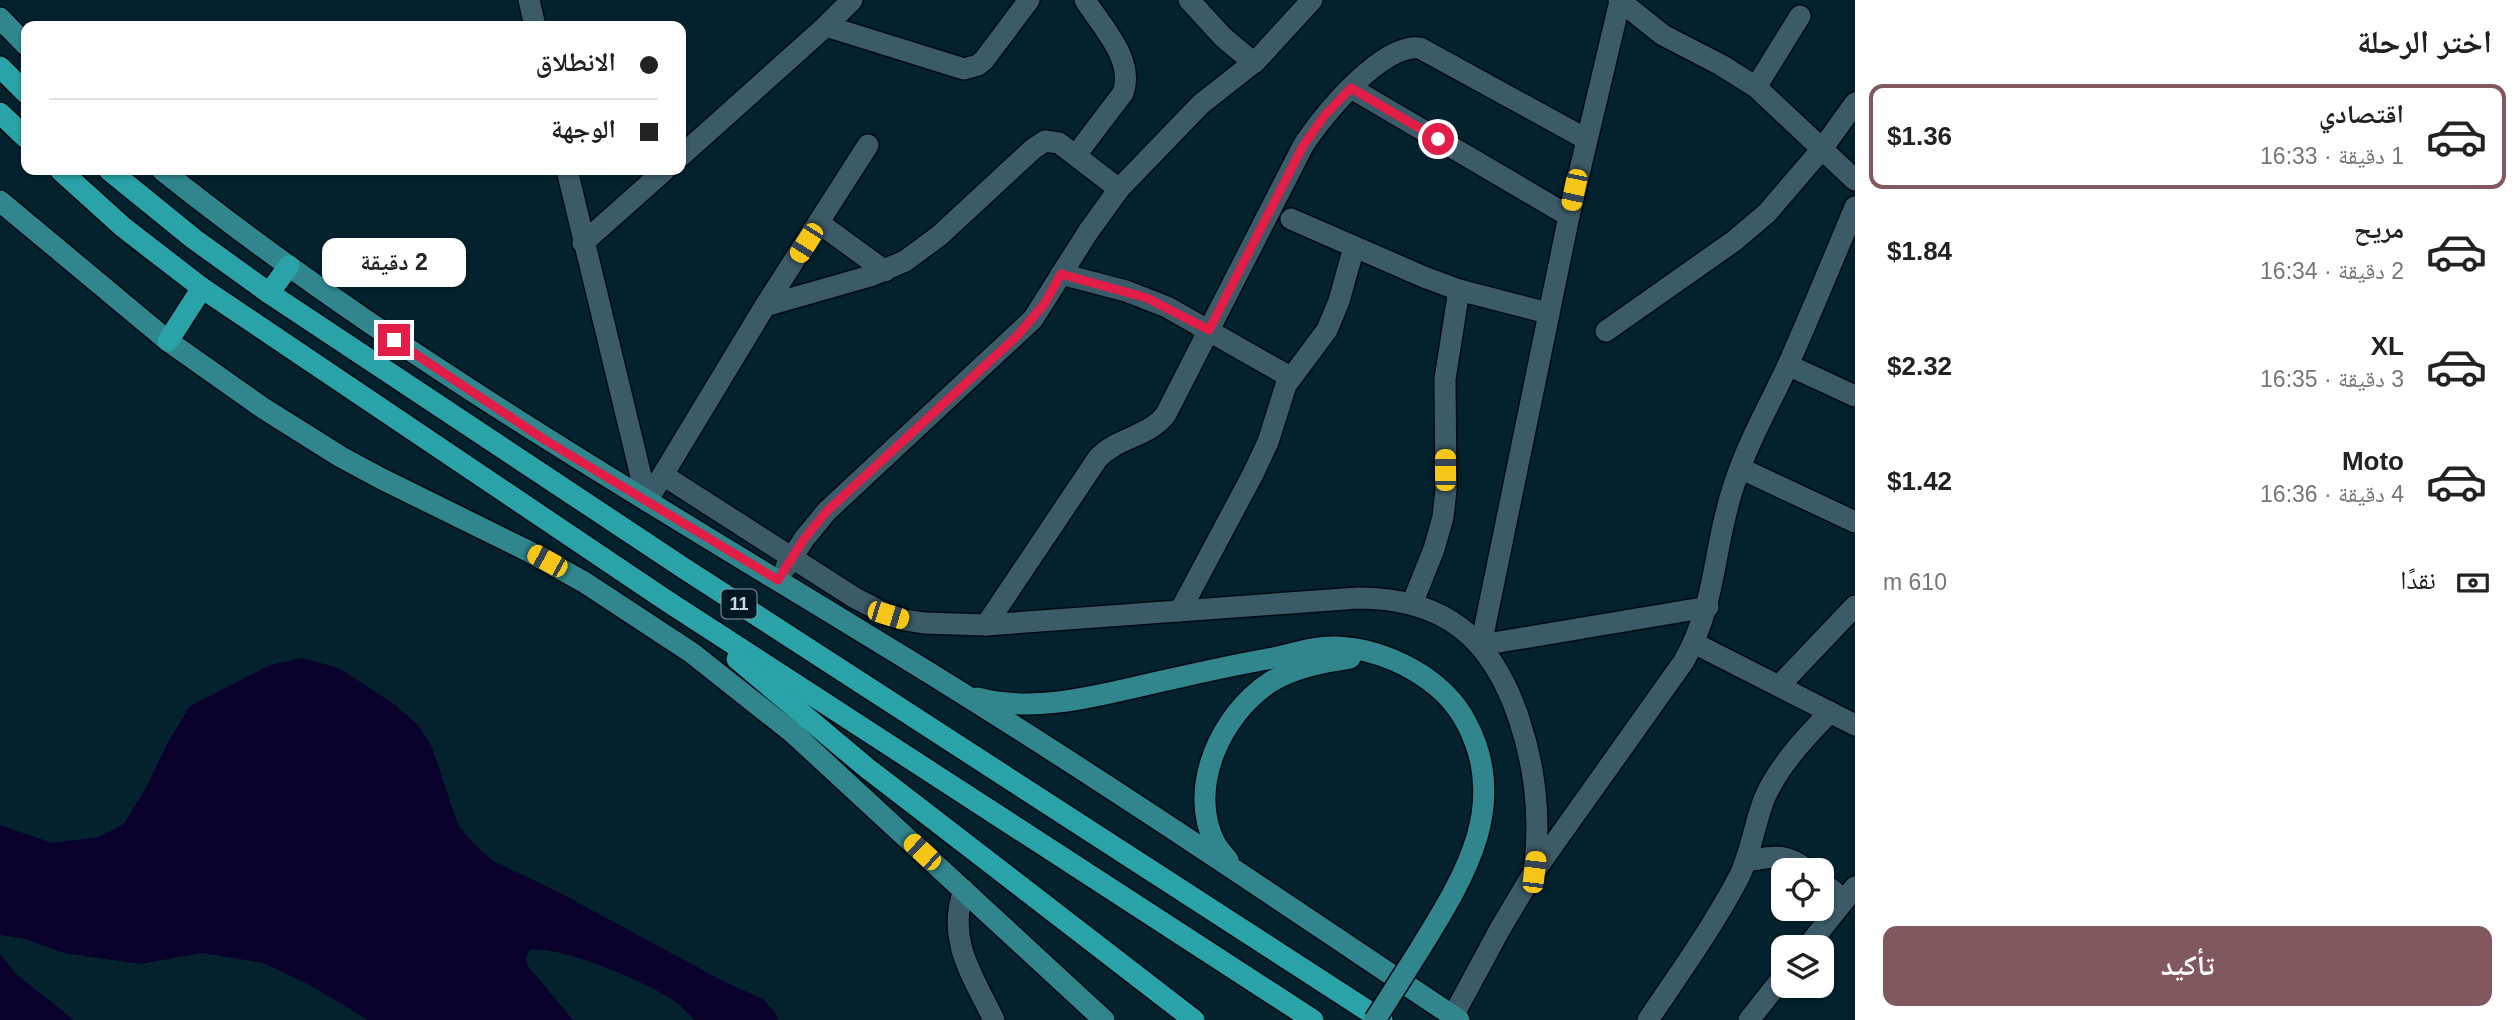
<!DOCTYPE html>
<html lang="ar">
<head>
<meta charset="utf-8">
<style>
  body { margin:0; font-family:Helvetica,"Noto Naskh Arabic",sans-serif; background:#f6f6f6; color:#222; direction:rtl; height:100vh; display:flex; flex-direction:column; font-size:26px; white-space:nowrap }
  * { box-sizing:border-box; margin:0 }
  p { font-size:23px; color:#767676 }
  .icon { flex:none; width:38px; height:38px; fill:none; stroke:currentColor; stroke-width:2; stroke-linecap:round; stroke-linejoin:round }
  .map { position:relative; flex:1; overflow:hidden; direction:ltr }
  .sheet { display:flex; flex-direction:column; background:#fff; width:665px }
  .sheet>* { flex:none }
  .top-card { position:absolute; left:21px; top:21px; width:665px; height:154px; border-radius:14px; box-shadow:0 2px 5px #0004; direction:rtl; display:grid; align-content:center; height:154px; padding:0 28px; background:#fff }
  .buttons { position:absolute; left:1771px; top:858px; display:grid; gap:14px }
  .buttons a { display:grid; place-items:center; width:63px; height:63px; border-radius:14px; background:#fff; box-shadow:0 2px 5px #0004; font-size:35px }
  .end { position:absolute; width:32px; height:32px; margin:-16px; border:9px solid #e11d48; background:#fff; box-shadow:0 0 0 4px #fff }
  .from { border-radius:50% }
  .bubble { position:absolute; height:49px; border-radius:14px; background:#fff; box-shadow:0 2px 5px #0004; font-size:23px; font-weight:700; line-height:49px; text-align:center; direction:rtl }
  .car { position:absolute; width:21px; height:42px; margin:-21px -10px; border-radius:9px; box-shadow:0 0 5px 2px #0007; background:linear-gradient(#f5c518 24%,#345 0 40%,#f5c518 0 76%,#345 0 86%,#f5c518 0) }
  .top-card b { display:flex; align-items:center; gap:24px; height:66px; font-size:26px }
  .top-card b+b { border-top:2px solid #e0e0e0 }
  .top-card i { width:18px; height:18px; background:#222 }
  ul { padding:0; list-style:none }
  li { display:flex; align-items:center; gap:21px; height:105px; margin:0 14px 10px; padding:0 14px; border:4px solid transparent; border-radius:14px }
  li div { flex:1 }
  li b { display:block; font-size:26px }
  li em { font-style:normal; font-weight:700 }
  li.current { border-color:#80585d }
  li>.icon { width:63px; height:63px; stroke-width:1.5 }
  h2 { padding:0 28px; font-size:32px; line-height:84px }
  .pay { display:flex; align-items:center; gap:18px; height:77px; padding:0 28px; font-size:26px }
  .pay p { margin-inline-start:auto }
  .primary-button { display:flex; gap:14px; margin-top:auto; padding:14px 28px }
  .primary-button a { flex:1; height:80px; border-radius:14px; background:#80585d; color:#fff; font-size:28px; font-weight:700; line-height:80px; text-align:center }
  main { display:flex; flex:1; min-height:0 }
  .map>svg:first-child { display:block }
  .water { fill:#0a002c }
  .lines { fill:none; stroke-linecap:round; stroke-linejoin:round }
  .minor-casing { stroke:#000a13; stroke-width:24 }
  .major-casing { stroke:#000a13; stroke-width:24 }
  .highway-casing { stroke:#000a13; stroke-width:24 }
  .minor { stroke:#3c5b68; stroke-width:21 }
  .major { stroke:#31868e; stroke-width:21 }
  .highway { stroke:#29a3a7; stroke-width:21 }
  .major-bridge-casing { stroke:#000a13; stroke-width:24; stroke-linecap:butt }
  .major-bridge { stroke:#31868e; stroke-width:21 }
  .route { stroke:#e11d48; stroke-width:9 }
  .labels { text-anchor:middle; dominant-baseline:central; stroke-width:5; stroke-linejoin:round; paint-order:stroke }
  .shield { fill:#001823; stroke:#8b9ea7; stroke-width:2 }
  .shield-label { font-size:18px; font-weight:bold; fill:#c7d8df }
</style>
</head>
<body>
<main>
<section class="sheet">
<h2>اختر الرحلة</h2>
<ul>
<li class="current"><svg class="icon" aria-label="car" viewBox="0 0 24 24"><path d="M5 17H2v-5l4-1 3-4h7l3 4 3 1v5h-3M9 17h6M6 11h13"/><circle cx="7" cy="17" r="2"/><circle cx="17" cy="17" r="2"/></svg><div><b>اقتصادي</b><p>1 دقيقة · 16:33</p></div><em>$1.36</em></li>
<li><svg class="icon" aria-label="car" viewBox="0 0 24 24"><path d="M5 17H2v-5l4-1 3-4h7l3 4 3 1v5h-3M9 17h6M6 11h13"/><circle cx="7" cy="17" r="2"/><circle cx="17" cy="17" r="2"/></svg><div><b>مريح</b><p>2 دقيقة · 16:34</p></div><em>$1.84</em></li>
<li><svg class="icon" aria-label="car" viewBox="0 0 24 24"><path d="M5 17H2v-5l4-1 3-4h7l3 4 3 1v5h-3M9 17h6M6 11h13"/><circle cx="7" cy="17" r="2"/><circle cx="17" cy="17" r="2"/></svg><div><b>XL</b><p>3 دقيقة · 16:35</p></div><em>$2.32</em></li>
<li><svg class="icon" aria-label="car" viewBox="0 0 24 24"><path d="M5 17H2v-5l4-1 3-4h7l3 4 3 1v5h-3M9 17h6M6 11h13"/><circle cx="7" cy="17" r="2"/><circle cx="17" cy="17" r="2"/></svg><div><b>Moto</b><p>4 دقيقة · 16:36</p></div><em>$1.42</em></li>
</ul>
<div class="pay"><svg class="icon" aria-label="cash" viewBox="0 0 24 24"><path d="M3 7h18v10H3z"/><circle cx="12" cy="12" r="2"/></svg>نقدًا<p>610 m</p></div>
<div class="primary-button"><a>تأكيد</a></div>
</section>
<div class="map">
<svg width="1855" height="1020" viewBox="0 0 1855 1020">
  <rect width="100%" height="100%" fill="#03222d"/>
  <!-- water -->
  <g class="water">
    <path d="M302,658L339,668L394,704L418,725L432,747L458,825L473,843L492,860L564,895L719,979L764,1000L776,1014L778,1020H695C688,1014 682,1006 674,1001C649,983 560,945 530,950L526,957L528,966L573,1020H368L310,985L263,963L202,953L140,964L64,953L25,939L0,935V825L52,843L98,837L124,824L146,788L167,744L190,706L270,665Z"/>
    <polygon points="0,954 16,974 74,1020 0,1020"/>
  </g>
  <g class="lines">
    <!-- minor casing -->
    <g class="minor-casing">
      <g id="minor">
        <polyline points="529,0 535,26"/>
        <polyline points="1189,0 1223,37 1254,63"/>
        <polyline points="1619,0 1663,35 1721,65 1756,87 1855,180"/>
        <polyline points="1620,1 1569,216 1481,645 1708,607"/>
        <polyline points="826,26 964,69 978,65 984,60 1029,0"/>
        <polyline points="1756,87 1800,16"/>
        <polyline points="1351,88 1569,216"/>
        <path d="M1076,155L1123,93C1135,60 1102,27 1085,0"/>
        <polyline points="681,156 826,26 852,0"/>
        <polyline points="567,170 647,501"/>
        <polyline points="1291,219 1424,277 1459,290 1548,313"/>
        <polyline points="819,223 885,271"/>
        <polyline points="583,243 665,170"/>
        <polyline points="1061,274 1126,291 1167,307 1290,377"/>
        <polyline points="765,306 870,276 905,261 939,236 1033,149 1045,141 1059,143 1119,189"/>
        <polyline points="1606,331 1734,241 1767,213 1822,149 1855,103"/>
        <polyline points="1788,365 1855,396"/>
        <polyline points="1740,468 1855,522"/>
        <path d="M663,475L855,598L888,615L905,620L924,623L986,625L1358,598C1445,598 1492,638 1519,719C1536,770 1541,819 1534,872"/>
        <polyline points="647,501 765,306 868,145"/>
        <polyline points="786,567 804,539 827,511 1033,319 1088,232 1119,189 1201,104 1257,60 1312,0"/>
        <polyline points="1412,604 1434,549 1443,517 1446,490 1445,379 1459,290"/>
        <polyline points="1180,611 1253,474 1268,442 1286,385 1327,330 1339,301 1354,247"/>
        <path d="M986,625L1098,458C1118,437 1149,437 1166,414L1303,146C1321,117 1383,42 1420,48L1586,139"/>
        <polyline points="1694,643 1855,725"/>
        <polyline points="1779,686 1855,606"/>
        <path d="M1746,861C1772,857 1785,852 1807,870"/>
        <polyline points="1822,882 1844,900"/>
        <path d="M964,890C946,940 973,976 994,1020"/>
        <polyline points="1807,947 1855,887"/>
        <path d="M1453,1016L1500,929L1534,872L1684,661C1718,600 1713,544 1735,482C1748,442 1770,404 1788,365C1811,313 1833,260 1855,207"/>
        <path d="M1648,1020C1679,974 1712,928 1738,879C1751,854 1754,824 1765,797C1780,764 1805,738 1830,712"/>
        <polyline points="1749,1020 1783,977"/>
      </g>
    </g>
    <!-- major casing -->
    <g class="major-casing">
      <g id="major">
        <polyline points="0,18 26,45"/>
        <path d="M162,170C406,365 679,518 944,682C1118,790 1288,906 1459,1020"/>
        <polyline points="0,201 168,341 263,408 341,457 382,479 528,551 584,582 692,653 793,733 1104,1020"/>
        <path d="M977,698C1033,713 1093,697 1149,684C1190,675 1231,665 1273,658C1293,654 1315,646 1336,647C1386,649 1444,678 1467,724C1510,806 1463,879 1420,949"/>
        <path d="M1228,860C1224,855 1218,849 1215,843C1187,788 1221,715 1269,683C1292,668 1323,662 1350,658"/>
      </g>
    </g>
    <!-- highway casing -->
    <g class="highway-casing">
      <g id="highway">
        <polyline points="0,67 26,93"/>
        <polyline points="0,113 26,138"/>
        <polyline points="60,170 123,227 202,288 664,599 1313,1020"/>
        <polyline points="109,170 194,239 269,293 685,569 1382,1020"/>
        <polyline points="269,293 289,266"/>
        <polyline points="168,341 202,288"/>
        <polyline points="737,659 867,768 1194,1020"/>
      </g>
    </g>
    <!-- minor -->
    <use href="#minor" class="minor"/>
    <!-- major -->
    <use href="#major" class="major"/>
    <!-- highway -->
    <use href="#highway" class="highway"/>
    <!-- major-bridge casing -->
    <g class="major-bridge-casing">
      <polyline id="major-bridge" points="1375,1020 1420,949"/>
    </g>
    <!-- major-bridge -->
    <use href="#major-bridge" class="major-bridge"/>
  </g>
  <g class="lines">
    <!-- route -->
    <polyline class="route" points="394,340 545,440 778,580 804,539 827,511 1017,336 1045,303 1061,274 1147,298 1209,330 1303,146 1325,115 1351,88 1438,139"/>
  </g>
  <g class="labels">
    <!-- shield labels -->
    <rect class="shield" x="721.5" y="589.5" width="35" height="29" rx="5"/>
    <g class="shield-label">
      <text x="739" y="604">11</text>
    </g>
  </g>
</svg>
<div class="buttons">
<a><svg class="icon" aria-label="locate" viewBox="0 0 24 24"><circle cx="12" cy="12" r="6"/><path d="M12 2v4M12 18v4M2 12h4M18 12h4"/></svg></a>
<a><svg class="icon" aria-label="layers" viewBox="0 0 24 24"><path d="M12 4l9 5-9 5-9-5zM3 14l9 5 9-5"/></svg></a>
</div>
<i class="end from" style="left:1438px;top:139px"></i>
<i class="end" style="left:394px;top:340px"></i>
<div class="bubble" style="left:322px;top:238px;width:144px">2 دقيقة</div>
<i class="car" style="left:1574px;top:190px;rotate:192deg"></i>
<i class="car" style="left:806px;top:243px;rotate:212deg"></i>
<i class="car" style="left:1445px;top:470px;rotate:0deg"></i>
<i class="car" style="left:547px;top:561px;rotate:299deg"></i>
<i class="car" style="left:888px;top:615px;rotate:107deg"></i>
<i class="car" style="left:922px;top:852px;rotate:313deg"></i>
<i class="car" style="left:1534px;top:872px;rotate:7deg"></i>
<div class="top-card">
<b><i class="from"></i>الانطلاق</b>
<b><i></i>الوجهة</b>
</div>
</div>
</main>
</body>
</html>
